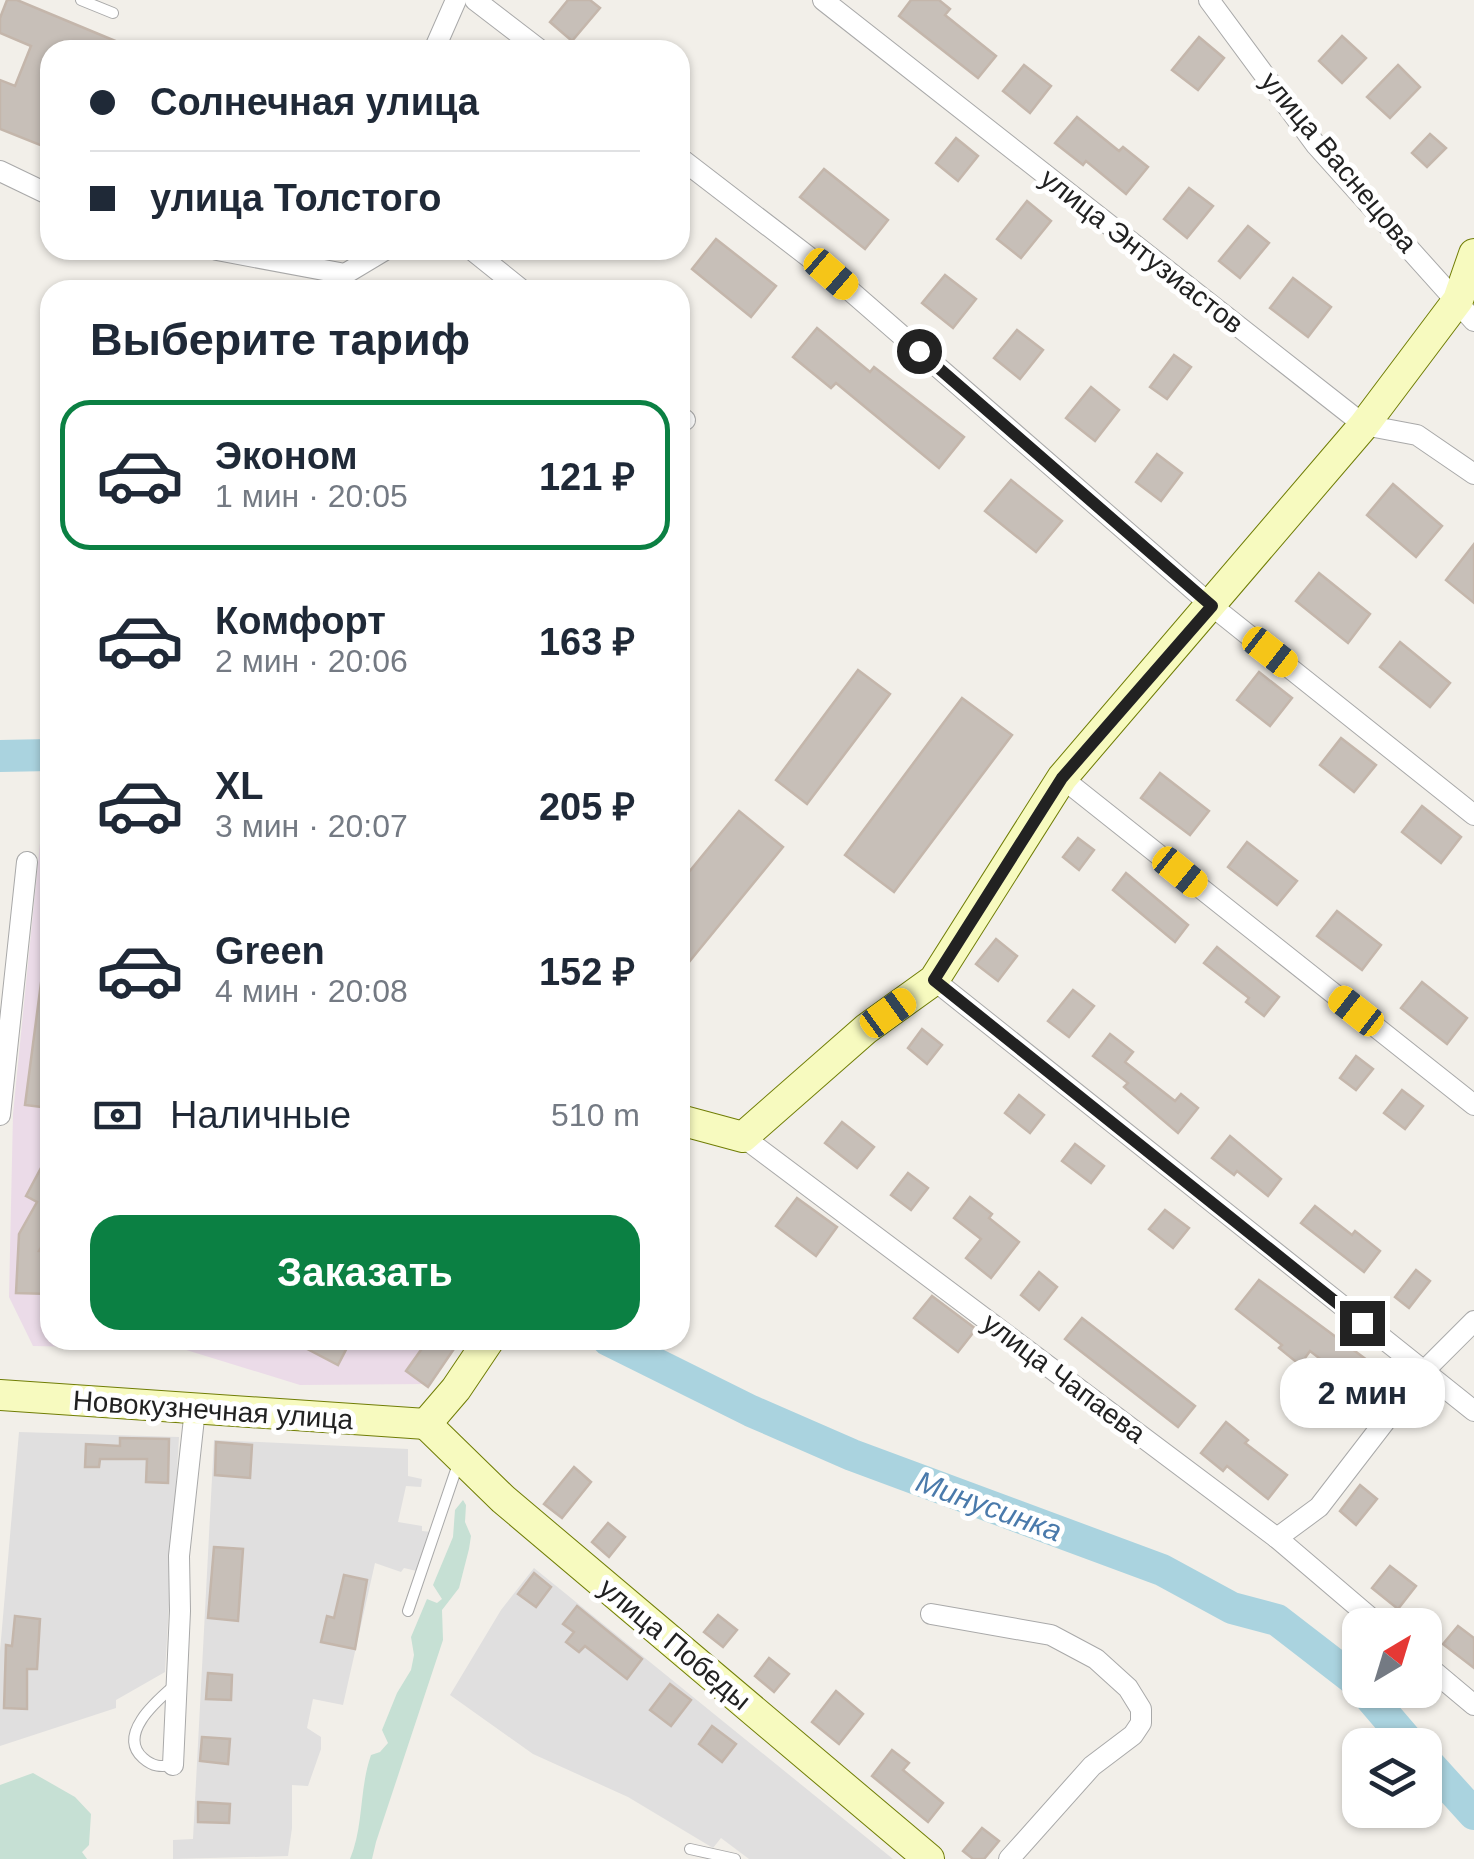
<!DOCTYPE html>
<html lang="ru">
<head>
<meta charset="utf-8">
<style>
  body { margin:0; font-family:Arial,sans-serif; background:#f2f2f3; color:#1f2937; height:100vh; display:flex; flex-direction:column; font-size:38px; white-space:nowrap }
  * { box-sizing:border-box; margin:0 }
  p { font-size:32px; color:#747a83 }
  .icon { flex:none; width:55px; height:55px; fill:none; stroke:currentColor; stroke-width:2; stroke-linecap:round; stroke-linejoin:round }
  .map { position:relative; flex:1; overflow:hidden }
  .sheet { position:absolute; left:40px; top:280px; width:650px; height:1070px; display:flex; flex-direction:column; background:#fff; border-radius:30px; box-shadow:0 2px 8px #0004 }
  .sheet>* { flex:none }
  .top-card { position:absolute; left:40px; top:40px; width:650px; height:220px; border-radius:30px; box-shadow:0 2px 8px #0004; display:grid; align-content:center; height:220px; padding:0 50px; background:#fff }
  .needle { width:65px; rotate:38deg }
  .fabs { position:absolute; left:1342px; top:1608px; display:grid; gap:20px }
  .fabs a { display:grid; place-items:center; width:100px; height:100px; border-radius:20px; background:#fff; box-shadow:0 2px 8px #0004; font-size:50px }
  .end { position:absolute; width:45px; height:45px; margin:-22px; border:12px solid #222; background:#fff; box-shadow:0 0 0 5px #fff }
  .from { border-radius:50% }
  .bubble { position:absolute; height:70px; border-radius:30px; background:#fff; box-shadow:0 2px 8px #0004; font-size:32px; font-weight:800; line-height:70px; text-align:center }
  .car { position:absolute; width:30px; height:60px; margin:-30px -15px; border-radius:12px; box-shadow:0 0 8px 2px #0007; background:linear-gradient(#f5c518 24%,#345 0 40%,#f5c518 0 76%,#345 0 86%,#f5c518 0) }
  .top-card b { display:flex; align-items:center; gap:35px; height:95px; font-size:38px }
  .top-card b+b { border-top:2px solid #e0e1e3 }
  .top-card i { width:25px; height:25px; background:#1f2937 }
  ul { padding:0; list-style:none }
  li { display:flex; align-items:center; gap:30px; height:150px; margin:0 20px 15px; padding:0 30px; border:5px solid transparent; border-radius:30px }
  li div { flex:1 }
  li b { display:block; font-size:38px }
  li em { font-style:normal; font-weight:800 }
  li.selected { border-color:#0b8043 }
  li>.icon { width:90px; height:90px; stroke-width:1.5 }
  h2 { padding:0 50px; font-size:45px; line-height:120px }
  .pay { display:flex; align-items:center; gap:25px; height:110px; padding:0 50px; font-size:38px }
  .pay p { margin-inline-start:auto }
  .button { display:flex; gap:20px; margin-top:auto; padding:20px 50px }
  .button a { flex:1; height:115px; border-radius:30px; background:#0b8043; color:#fff; font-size:40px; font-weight:800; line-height:115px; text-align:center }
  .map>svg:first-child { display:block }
  .residential { fill:#e0dfdf }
  .industrial { fill:#ebdbe8 }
  .wetland { fill:#c6e0d4 }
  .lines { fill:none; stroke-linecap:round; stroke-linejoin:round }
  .river { stroke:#aad3df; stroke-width:32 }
  .building { fill:#c7bfb8; stroke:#c4b6ab; stroke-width:2.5 }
  .lane-casing { stroke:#a9a9a9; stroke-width:12 }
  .street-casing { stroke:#a9a9a9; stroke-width:22 }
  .secondary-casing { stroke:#707d05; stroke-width:32 }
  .lane { stroke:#fff; stroke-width:10 }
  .street { stroke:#fff; stroke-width:20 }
  .secondary { stroke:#f7fabf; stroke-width:30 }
  .route { stroke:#222; stroke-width:12 }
  .labels { text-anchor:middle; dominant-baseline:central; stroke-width:10; stroke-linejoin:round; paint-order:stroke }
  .street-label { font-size:28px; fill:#222; stroke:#fff }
  .water-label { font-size:30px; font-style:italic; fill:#4a7aab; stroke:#fff }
</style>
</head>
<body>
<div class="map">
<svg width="1474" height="1859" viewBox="0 0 1474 1859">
  <rect width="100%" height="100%" fill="#f2efe9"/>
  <!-- residential -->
  <g class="residential">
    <polygon points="19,1432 179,1437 165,1672 116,1700 116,1708 0,1746 0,1651"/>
    <polygon points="214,1440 408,1449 408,1476 422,1479 421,1487 406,1486 398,1522 422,1526 422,1531 432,1532 421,1572 404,1568 401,1572 375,1563 343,1705 313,1699 307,1728 321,1737 321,1749 308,1786 292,1785 292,1828 288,1856 173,1859 173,1840 193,1839"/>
    <polygon points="534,1568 893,1859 749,1859 721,1838 713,1848 628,1797 533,1754 450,1695 501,1610"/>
  </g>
  <!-- industrial -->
  <polygon class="industrial" points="42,823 50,825 50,1340 457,1340 426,1384 300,1385 183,1349 33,1346 9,1297 13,1114"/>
  <!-- wetland -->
  <g class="wetland">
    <path d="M463,1500L466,1505L465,1522L471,1536L469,1549L459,1588L442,1610L443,1640L376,1842L372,1859H350C364,1826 359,1789 371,1755L380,1752L388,1743L382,1730L397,1693L411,1670L414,1655L411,1637L427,1599L437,1603L442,1599L433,1585L453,1537L455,1510Z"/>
    <polygon points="33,1773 75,1797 91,1814 89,1845 82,1852 87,1859 0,1859 0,1785"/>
  </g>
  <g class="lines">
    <!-- river -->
    <g class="river">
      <polyline points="0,756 50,755"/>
      <polyline points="608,1340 751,1411 852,1455 1162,1570 1232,1608 1277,1620 1360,1684"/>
      <polyline points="1364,1690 1411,1745"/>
      <polyline points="1425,1760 1474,1814"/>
    </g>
  </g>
  <!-- building -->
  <g class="building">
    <polygon points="7,0 17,0 137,50 50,50 50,149 0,129 0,80 15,86 31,46 0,33 0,18"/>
    <polygon points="568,0 590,0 600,8 572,41 550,22"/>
    <polygon points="911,0 939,0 950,9 945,15 996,56 978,78 899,16"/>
    <polygon points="1342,36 1366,58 1342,83 1319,61"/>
    <polygon points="1199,37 1224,58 1198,90 1172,70"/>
    <polygon points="1024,65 1051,86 1030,113 1003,91"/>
    <polygon points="1398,65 1420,87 1390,118 1367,97"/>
    <polygon points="1077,117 1119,151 1123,147 1148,167 1126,194 1086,161 1083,165 1055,143"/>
    <polygon points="1430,134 1446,148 1427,167 1412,153"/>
    <polygon points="956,138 978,156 958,181 936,163"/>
    <polygon points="824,169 888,220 865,249 800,197"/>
    <polygon points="1189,188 1213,206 1187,238 1164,219"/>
    <polygon points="1027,201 1051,221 1021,258 997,239"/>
    <polygon points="1248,226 1269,243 1240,278 1219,261"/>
    <polygon points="716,239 776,286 751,317 692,269"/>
    <polygon points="945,275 976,299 953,328 922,303"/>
    <polygon points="1293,278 1331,307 1308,337 1270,308"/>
    <polygon points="817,328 870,372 874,367 964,437 939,468 836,383 831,388 793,357"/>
    <polygon points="1017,330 1043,350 1020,379 994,358"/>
    <polygon points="1174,355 1191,367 1167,399 1150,387"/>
    <polygon points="1091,387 1119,410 1095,441 1066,418"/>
    <polygon points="1157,454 1182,473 1161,501 1136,482"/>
    <polygon points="1011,480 1062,521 1036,552 985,511"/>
    <polygon points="1393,484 1442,526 1416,557 1367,515"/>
    <polygon points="1474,544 1474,603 1446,580"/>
    <polygon points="1319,573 1370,614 1348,643 1296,601"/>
    <polygon points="1400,642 1450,683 1430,707 1380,667"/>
    <polygon points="858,670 890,694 807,804 776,780"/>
    <polygon points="1259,672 1292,698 1270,726 1237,700"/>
    <polygon points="962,698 1012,735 894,892 845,855"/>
    <polygon points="1341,738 1376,765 1354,792 1320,765"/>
    <polygon points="1160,773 1209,811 1190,835 1141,798"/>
    <polygon points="1422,806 1461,837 1441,863 1402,832"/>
    <polygon points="739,811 783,847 680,973 680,883"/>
    <polygon points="1078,838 1094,850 1079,870 1063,857"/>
    <polygon points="1247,842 1297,881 1277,905 1228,867"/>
    <polygon points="1126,873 1188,925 1175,942 1113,890"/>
    <polygon points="1337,911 1381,945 1362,970 1317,936"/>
    <polygon points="996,939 1017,956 998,981 976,964"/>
    <polygon points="1217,947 1279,997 1264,1016 1246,1002 1249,998 1204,963"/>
    <polygon points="1422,982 1467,1018 1447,1044 1401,1008"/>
    <polygon points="41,983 50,984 50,1108 25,1105"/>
    <polygon points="1073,990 1094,1006 1069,1037 1048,1021"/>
    <polygon points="922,1029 942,1045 927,1064 908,1048"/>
    <polygon points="1110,1034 1133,1052 1125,1062 1175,1101 1181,1094 1198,1108 1178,1133 1124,1087 1128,1083 1093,1056"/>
    <polygon points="1356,1056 1373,1069 1356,1090 1340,1078"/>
    <polygon points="1402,1090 1423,1106 1405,1129 1384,1113"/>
    <polygon points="1019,1095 1044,1115 1030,1133 1005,1113"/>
    <polygon points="842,1122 874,1147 857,1168 825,1143"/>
    <polygon points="1230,1136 1281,1179 1268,1196 1237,1171 1234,1175 1212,1158"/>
    <polygon points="1075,1144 1104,1166 1091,1183 1062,1161"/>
    <polygon points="50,1151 50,1232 39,1251 50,1252 50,1294 16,1293 19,1234 37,1202 26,1196"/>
    <polygon points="908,1173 928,1188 911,1210 891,1195"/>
    <polygon points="970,1197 992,1214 989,1218 1019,1242 991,1278 966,1258 981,1239 954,1218"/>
    <polygon points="797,1198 837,1227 816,1256 776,1226"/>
    <polygon points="1315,1206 1352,1235 1355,1231 1380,1251 1364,1272 1301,1223"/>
    <polygon points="1165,1210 1189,1228 1173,1248 1149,1229"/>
    <polygon points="1416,1270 1430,1281 1409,1308 1395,1297"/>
    <polygon points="1039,1272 1057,1287 1039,1310 1021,1295"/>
    <polygon points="1259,1280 1371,1363 1354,1385 1310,1351 1300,1365 1279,1348 1282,1345 1236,1309"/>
    <polygon points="932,1296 976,1329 958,1352 914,1318"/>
    <polygon points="1082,1318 1195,1406 1178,1427 1065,1339"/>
    <polygon points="290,1340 351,1340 338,1365"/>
    <polygon points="428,1340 460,1340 428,1387 406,1371"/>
    <polygon points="1226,1422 1248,1440 1245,1443 1287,1475 1268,1499 1227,1466 1223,1471 1201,1453"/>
    <polygon points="120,1438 169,1439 168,1483 146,1482 147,1459 100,1459 99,1467 85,1467 86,1444 120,1446"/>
    <polygon points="216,1442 252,1445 250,1478 215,1475"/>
    <polygon points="574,1467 591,1482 562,1518 544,1504"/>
    <polygon points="1360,1485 1377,1499 1356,1525 1340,1511"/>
    <polygon points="608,1523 625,1537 609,1557 592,1542"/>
    <polygon points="214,1547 243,1549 238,1621 208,1618"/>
    <polygon points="1390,1566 1416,1586 1398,1609 1372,1588"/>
    <polygon points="534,1573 551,1587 536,1607 518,1594"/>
    <polygon points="344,1575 367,1580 355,1649 321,1642 327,1616 334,1618"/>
    <polygon points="577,1606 642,1659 627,1679 585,1646 579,1652 566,1642 574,1632 563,1624"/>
    <polygon points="718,1615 737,1630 723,1647 704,1632"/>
    <polygon points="15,1616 40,1619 37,1669 27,1669 27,1709 4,1708 6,1645 12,1646"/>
    <polygon points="1458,1626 1474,1638 1474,1668 1443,1644"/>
    <polygon points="769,1658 789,1674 774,1692 755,1676"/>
    <polygon points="208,1673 232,1675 231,1700 206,1699"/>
    <polygon points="670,1684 691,1700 671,1726 650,1710"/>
    <polygon points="836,1691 863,1714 839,1744 812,1722"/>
    <polygon points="712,1726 736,1744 722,1762 699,1744"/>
    <polygon points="202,1737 230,1739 228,1764 200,1761"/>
    <polygon points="892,1750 909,1763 903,1770 943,1803 928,1822 872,1776"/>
    <polygon points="198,1802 230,1804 229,1823 198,1822"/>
    <polygon points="982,1828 999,1841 984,1859 973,1859 963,1851"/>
  </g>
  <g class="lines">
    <!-- lane casing -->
    <g class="lane-casing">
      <g id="lane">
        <polyline points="81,0 113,13"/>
        <polyline points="408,1611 458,1464"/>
        <path d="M173,1765C161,1767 153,1767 143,1758C116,1734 159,1699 175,1685"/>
        <polyline points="690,1849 735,1859"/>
      </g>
    </g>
    <!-- street casing -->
    <g class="street-casing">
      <g id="street">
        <polyline points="475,0 540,50"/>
        <polyline points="823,0 1364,425 1417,435 1474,474"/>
        <polyline points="1209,0 1316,145 1474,321"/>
        <polyline points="434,50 456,0"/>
        <polyline points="680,158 831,274 1212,606 1474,815"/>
        <polyline points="0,171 50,195"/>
        <polyline points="217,250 345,274 385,250"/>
        <polyline points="472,250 522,290"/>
        <polyline points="680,416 685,420"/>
        <polyline points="1062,778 1474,1105"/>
        <polyline points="934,980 1474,1411"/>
        <polyline points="0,1115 27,862"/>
        <polyline points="743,1137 1277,1538 1379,1625"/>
        <polyline points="1277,1538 1319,1507 1423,1372 1474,1321"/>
        <polyline points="931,1614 1051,1635 1096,1659 1128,1688 1141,1709 1141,1723 1133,1735 1092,1766 1009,1859"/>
        <polyline points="1425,1664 1474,1705"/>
        <polyline points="173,1765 180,1611 179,1556 195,1409"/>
      </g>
    </g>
    <!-- secondary casing -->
    <g class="secondary-casing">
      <g id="secondary">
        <polyline points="680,1120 743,1137 866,1029 934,980 1062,778 1364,425 1458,300 1474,254"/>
        <polyline points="0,1395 426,1424"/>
        <polyline points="426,1424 503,1499 929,1859"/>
        <polyline points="426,1424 456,1389 489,1340"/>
      </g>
    </g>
    <!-- lane -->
    <use href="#lane" class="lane"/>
    <!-- street -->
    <use href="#street" class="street"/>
    <!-- secondary -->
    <use href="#secondary" class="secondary"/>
  </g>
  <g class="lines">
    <!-- route -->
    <polyline class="route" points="919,351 1212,606 1062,778 934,980 1362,1323"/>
  </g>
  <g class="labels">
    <!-- street labels -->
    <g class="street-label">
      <text transform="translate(1339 162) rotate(50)">улица Васнецова</text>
      <text transform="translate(1142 251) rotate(38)">улица Энтузиастов</text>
      <text transform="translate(1064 1378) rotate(37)">улица Чапаева</text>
      <text transform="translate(213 1410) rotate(4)">Новокузнечная улица</text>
      <text transform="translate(675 1644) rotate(40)">улица Победы</text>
    </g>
    <!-- water labels -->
    <g class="water-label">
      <text transform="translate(989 1506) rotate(20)">Минусинка</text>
    </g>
  </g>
</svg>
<div class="fabs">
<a><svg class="needle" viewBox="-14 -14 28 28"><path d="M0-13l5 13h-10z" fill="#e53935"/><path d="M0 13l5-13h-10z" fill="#747a83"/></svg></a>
<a><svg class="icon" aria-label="layers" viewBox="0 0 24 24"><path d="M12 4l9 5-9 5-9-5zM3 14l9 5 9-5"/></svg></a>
</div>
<i class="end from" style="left:919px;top:351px"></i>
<i class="end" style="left:1362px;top:1323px"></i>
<div class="bubble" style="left:1280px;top:1358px;width:165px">2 мин</div>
<i class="car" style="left:831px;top:274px;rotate:131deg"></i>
<i class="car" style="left:1270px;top:652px;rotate:128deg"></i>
<i class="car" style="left:1180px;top:872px;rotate:129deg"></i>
<i class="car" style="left:1356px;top:1011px;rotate:308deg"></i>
<i class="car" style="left:888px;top:1013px;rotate:54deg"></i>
<div class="top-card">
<b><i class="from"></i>Солнечная улица</b>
<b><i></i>улица Толстого</b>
</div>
<section class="sheet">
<h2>Выберите тариф</h2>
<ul>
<li class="selected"><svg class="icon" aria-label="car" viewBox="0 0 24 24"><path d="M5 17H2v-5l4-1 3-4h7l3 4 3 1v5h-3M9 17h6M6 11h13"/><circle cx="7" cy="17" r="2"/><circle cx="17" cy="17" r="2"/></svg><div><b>Эконом</b><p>1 мин · 20:05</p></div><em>121 ₽</em></li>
<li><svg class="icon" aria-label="car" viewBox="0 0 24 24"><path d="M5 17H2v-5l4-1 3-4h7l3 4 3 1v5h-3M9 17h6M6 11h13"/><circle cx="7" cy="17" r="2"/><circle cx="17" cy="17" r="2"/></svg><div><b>Комфорт</b><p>2 мин · 20:06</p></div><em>163 ₽</em></li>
<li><svg class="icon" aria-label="car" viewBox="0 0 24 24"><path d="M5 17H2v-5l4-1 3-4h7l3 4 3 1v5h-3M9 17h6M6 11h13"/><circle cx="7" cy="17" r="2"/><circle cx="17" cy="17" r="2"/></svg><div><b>XL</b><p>3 мин · 20:07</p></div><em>205 ₽</em></li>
<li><svg class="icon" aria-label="car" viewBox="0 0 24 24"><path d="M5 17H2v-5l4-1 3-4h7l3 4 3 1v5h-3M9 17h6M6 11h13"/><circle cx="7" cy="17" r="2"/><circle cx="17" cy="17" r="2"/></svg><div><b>Green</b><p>4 мин · 20:08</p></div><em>152 ₽</em></li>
</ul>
<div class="pay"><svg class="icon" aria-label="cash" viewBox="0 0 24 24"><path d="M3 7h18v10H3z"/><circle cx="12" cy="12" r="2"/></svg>Наличные<p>510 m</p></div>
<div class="button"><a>Заказать</a></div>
</section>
</div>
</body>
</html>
